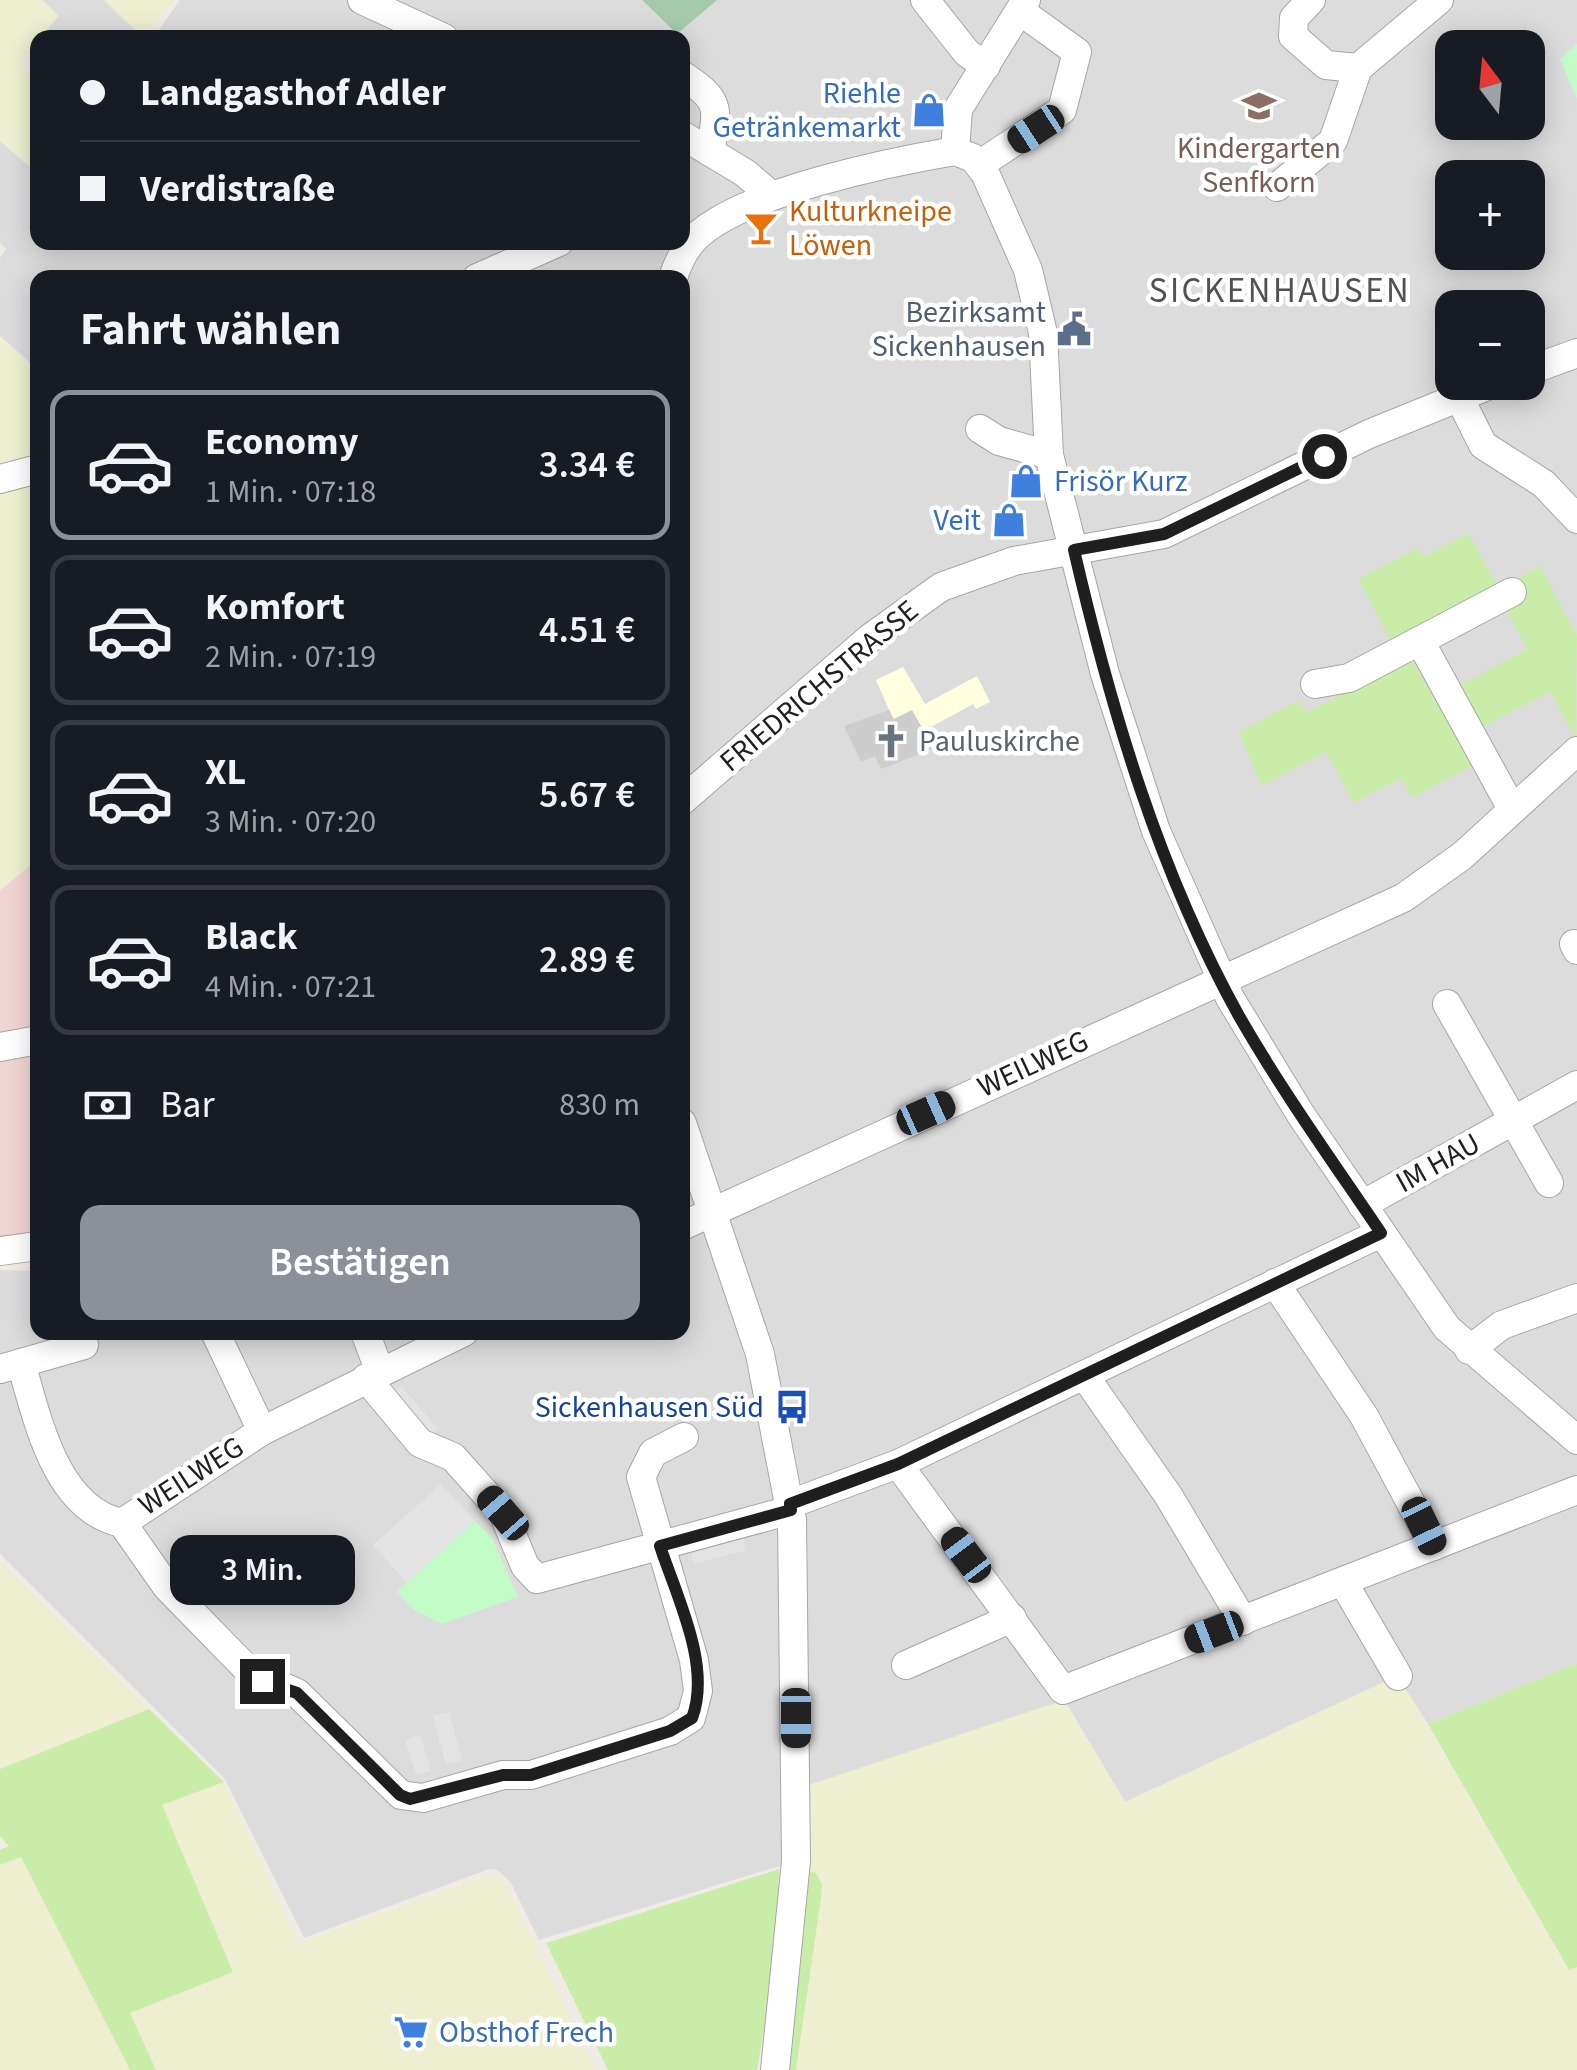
<!DOCTYPE html>
<html lang="de">
<head>
<meta charset="utf-8">
<style>
  body { margin:0; font-family:"Source Sans 3",sans-serif; background:#242831; color:#f1f3f6; height:100vh; display:flex; flex-direction:column; font-size:38px; white-space:nowrap }
  * { box-sizing:border-box; margin:0 }
  p { font-size:32px; color:#9ea1a6 }
  .icon { flex:none; width:55px; height:55px; fill:none; stroke:currentColor; stroke-width:2; stroke-linecap:round; stroke-linejoin:round }
  .map { position:relative; flex:1; overflow:hidden }
  .sheet { position:absolute; left:30px; top:270px; width:660px; height:1070px; display:flex; flex-direction:column; background:#171b24; border-radius:20px; box-shadow:0 5px 25px #0003 }
  .sheet>* { flex:none }
  .hud { position:absolute; left:30px; top:30px; width:660px; height:220px; border-radius:20px; box-shadow:0 5px 25px #0003; display:grid; align-content:center; height:220px; padding:0 50px; background:#171b24 }
  .needle { width:65px; rotate:344deg }
  .tools { position:absolute; left:1435px; top:30px; display:grid; gap:20px }
  .tools a { display:grid; place-items:center; width:110px; height:110px; border-radius:20px; background:#171b24; box-shadow:0 5px 25px #0003; font-size:50px }
  .end { position:absolute; width:45px; height:45px; margin:-22px; border:12px solid #1f1f1f; background:#fff; box-shadow:0 0 0 5px #fff }
  .from { border-radius:50% }
  .bubble { position:absolute; height:70px; border-radius:20px; background:#171b24; box-shadow:0 5px 25px #0003; font-size:32px; font-weight:600; line-height:70px; text-align:center }
  .car { position:absolute; width:30px; height:60px; margin:-30px -15px; border-radius:12px; box-shadow:0 0 8px 2px #0007; background:linear-gradient(#222 24%,#8ab4d8 0 40%,#222 0 76%,#8ab4d8 0 86%,#222 0) }
  .hud b { display:flex; align-items:center; gap:35px; height:95px; font-size:38px }
  .hud b+b { border-top:2px solid #363941 }
  .hud i { width:25px; height:25px; background:#f1f3f6 }
  ul { padding:0; list-style:none }
  li { display:flex; align-items:center; gap:30px; height:150px; margin:0 20px 15px; padding:0 30px; border:5px solid #363941; border-radius:20px }
  li div { flex:1 }
  li b { display:block; font-size:38px }
  li em { font-style:normal; font-weight:600 }
  li.selected { border-color:#8c9099 }
  li>.icon { width:90px; height:90px; stroke-width:1.5 }
  h2 { padding:0 50px; font-size:45px; line-height:120px }
  .pay { display:flex; align-items:center; gap:25px; height:110px; padding:0 50px; font-size:38px }
  .pay p { margin-inline-start:auto }
  .action { display:flex; gap:20px; margin-top:auto; padding:20px 50px }
  .action a { flex:1; height:115px; border-radius:20px; background:#8c9099; color:#fff; font-size:40px; font-weight:600; line-height:115px; text-align:center }
  .map>svg:first-child { display:block }
  .residential { fill:#dddcdc; fill-rule:evenodd }
  .commercial { fill:#f1d5d4 }
  .education { fill:#ffffdf }
  .religious { fill:#cdcdcd }
  .farmland { fill:#edefd0 }
  .grass { fill:#caeca9 }
  .cemetery { fill:#a5caab }
  .park { fill:#c1fbc6 }
  .parking { fill:#e3e3e3 }
  .lines { fill:none; stroke-linecap:round; stroke-linejoin:round }
  .minor-casing { stroke:#a6a6a6; stroke-width:30 }
  .minor { stroke:#fff; stroke-width:28 }
  .route { stroke:#1f1f1f; stroke-width:12 }
  .labels { text-anchor:middle; dominant-baseline:central; stroke-width:9; stroke-linejoin:round; paint-order:stroke }
  .shop-label { font-size:30px; fill:#366cbe; stroke:#fff; text-anchor:end }
  .education-label { font-size:30px; fill:#785e54; stroke:#fff }
  .food-label { font-size:30px; fill:#c56008; stroke:#fff; text-anchor:start }
  .service-label { font-size:30px; fill:#4e5e75; stroke:#fff; text-anchor:end }
  .street-label { font-size:30px; fill:#1f1f1f; stroke:#fff }
  .worship-label { font-size:30px; fill:#5b616d; stroke:#fff; text-anchor:start }
  .transit-label { font-size:30px; fill:#164399; stroke:#fff; text-anchor:end }
  .quarter-label { font-size:35px; letter-spacing:2.5px; fill:#525252; stroke:#fff }
</style>
</head>
<body>
<div class="map">
<svg width="1577" height="2070" viewBox="0 0 1577 2070">
  <rect width="100%" height="100%" fill="#f0ece5"/>
  <!-- residential -->
  <g class="residential">
    <polygon points="42,0 104,0 143,37 40,38 58,16"/>
    <path d="M180,0H642L677,34L717,0H1577V1663L1428,1724L1397,1676L1125,1802L1065,1701L796,1861L539,1940L510,1881L497,1870L489,1869L304,1938L225,1779L0,1554V1270L37,1271L38,1332H682V278H38L37,369L0,336V258L6,249L0,243V141L37,173L38,242H682V38L154,37ZM1452,48H1528V122H1452ZM1452,178H1528V252H1452ZM1452,308H1528V382H1452Z"/>
  </g>
  <!-- commercial -->
  <polygon class="commercial" points="37,860 37,1246 0,1251 0,890"/>
  <!-- education -->
  <polygon class="education" points="903,667 925,704 977,676 990,702 976,709 973,704 922,732 912,711 893,719 876,680"/>
  <!-- religious -->
  <polygon class="religious" points="889,710 894,719 912,710 932,745 930,750 881,769 875,756 861,762 844,726"/>
  <!-- farmland -->
  <g class="farmland">
    <polygon points="0,0 42,0 58,16 19,63 37,80 37,173 0,141"/>
    <polygon points="104,0 173,0 143,38"/>
    <polygon points="0,339 38,373 37,459 0,469"/>
    <polygon points="37,476 37,860 0,890 0,486"/>
    <polygon points="0,1561 149,1709 0,1769"/>
    <polygon points="1398,1676 1568,1970 1577,1967 1577,2070 775,2070 797,1789 1064,1700 1125,1802"/>
    <polygon points="224,1782 297,1943 493,1874 506,1885 595,2070 156,2070 130,2013 233,1972 162,1805"/>
    <polygon points="21,1856 38,1890 130,2070 0,2070 0,1865"/>
  </g>
  <!-- grass -->
  <g class="grass">
    <polygon points="1468,533 1499,588 1540,566 1577,635 1575,738 1550,692 1477,730 1455,688 1527,649 1505,607 1393,645 1358,579 1418,548 1424,557"/>
    <polygon points="1412,660 1474,765 1412,798 1401,778 1354,803 1326,752 1261,786 1239,732 1299,700 1306,712"/>
    <polygon points="1577,1663 1577,1967 1569,1970 1428,1724"/>
    <polygon points="149,1709 224,1782 162,1805 233,1972 130,2013 156,2070 130,2070 21,1857 0,1865 0,1850 9,1846 0,1836 0,1769"/>
    <polygon points="779,1869 775,1966 757,2070 608,2070 546,1943"/>
    <polygon points="809,1871 816,1873 822,1884 821,1898 796,2070 787,2070"/>
  </g>
  <!-- cemetery -->
  <polygon class="cemetery" points="642,0 717,0 677,34"/>
  <!-- park -->
  <g class="park">
    <polygon points="1577,44 1577,99 1560,59"/>
    <polygon points="475,1521 492,1538 518,1597 442,1624 414,1610 397,1592"/>
  </g>
  <!-- parking -->
  <g class="parking">
    <polygon points="401,1386 438,1429 425,1440 388,1398"/>
    <polygon points="441,1484 475,1521 407,1583 373,1545"/>
    <polygon points="742,1534 746,1550 694,1564 690,1549"/>
    <polygon points="449,1712 462,1760 446,1765 433,1716"/>
    <polygon points="420,1735 431,1771 416,1775 405,1740"/>
  </g>
  <g class="lines">
    <!-- minor casing -->
    <g class="minor-casing">
      <g id="minor">
        <polyline points="362,0 444,38"/>
        <polyline points="925,0 967,53 986,66"/>
        <polyline points="1311,0 1294,18 1293,36 1326,65 1358,68"/>
        <path d="M682,75C722,101 718,108 710,152"/>
        <polyline points="682,135 745,173 772,196"/>
        <polyline points="955,151 958,109 1026,0"/>
        <polyline points="979,165 1062,110 1077,52 1020,11"/>
        <polyline points="1277,187 1333,141 1358,68 1439,0"/>
        <polyline points="477,278 559,242"/>
        <path d="M673,278C678,262 684,249 696,237C743,192 890,162 955,151L973,158L985,173L1028,270L1043,333L1049,455L1105,674L1156,831L1230,998L1301,1115L1447,1328L1577,1440"/>
        <polyline points="1528,371 1577,353"/>
        <polyline points="1459,397 1483,445 1544,484 1577,519"/>
        <polyline points="980,429 999,441 1049,455"/>
        <polyline points="0,479 38,469"/>
        <polyline points="1420,641 1512,809"/>
        <polyline points="1315,684 1349,678 1512,592"/>
        <polyline points="682,801 870,638 941,587 1014,561 1164,534 1369,434 1497,382"/>
        <polyline points="1574,944 1577,950"/>
        <polyline points="1447,1004 1549,1183"/>
        <polyline points="0,1047 38,1040"/>
        <polyline points="682,1123 760,1354 792,1520 796,1861 775,2070"/>
        <polyline points="1362,1205 1577,1085"/>
        <polyline points="682,1226 1403,898 1462,856 1577,751"/>
        <polyline points="0,1251 38,1246"/>
        <polyline points="1275,1283 1364,1416 1434,1546"/>
        <polyline points="215,1332 262,1431"/>
        <polyline points="365,1332 380,1372"/>
        <polyline points="1469,1350 1502,1325 1577,1298"/>
        <path d="M21,1363C37,1417 55,1509 122,1523"/>
        <polyline points="0,1369 84,1345"/>
        <polyline points="1084,1375 1168,1495 1243,1621"/>
        <polyline points="366,1378 420,1443 453,1457 503,1513 525,1566 537,1579 791,1510"/>
        <polyline points="898,1464 1063,1690 1577,1490"/>
        <polyline points="790,1504 898,1464 1381,1233"/>
        <polyline points="122,1523 167,1587 250,1672 297,1693 401,1795 423,1798 503,1775 531,1775 670,1731 691,1718 698,1691 694,1660 641,1477 653,1453 684,1437"/>
        <polyline points="122,1523 262,1431 464,1332"/>
        <polyline points="1343,1582 1398,1676"/>
        <polyline points="906,1665 1012,1618"/>
      </g>
    </g>
    <!-- minor -->
    <use href="#minor" class="minor"/>
  </g>
  <g class="lines">
    <!-- route -->
    <path class="route" d="M262,1681L297,1693L400,1795L410,1799L503,1775H531L670,1731L692,1718C712,1666 676,1595 660,1546L791,1510L790,1504L898,1464L1381,1233C1333,1162 1282,1091 1239,1016C1159,872 1111,710 1074,550L1164,534L1324,456"/>
  </g>
  <!-- icons -->
  <defs>
    <g id="school-bare" transform="scale(2.7)"><path d="M0-5L7-2L0 1L-7-2ZM-4 1L0 2.5L4 1V4Q0 6-4 4Z" fill="#8d6e63" stroke="#fff" stroke-width="2.5" paint-order="stroke"/></g>
    <g id="shop-bare" transform="scale(2.7)"><path d="M-5-2.5h2.3a2.7 3.5 0 0 1 5.4 0H5L5.5 6h-11ZM-1.5-2.5h3a1.5 2.3 0 0 0-3 0Z" fill="#3f7fe0" stroke="#fff" stroke-width="2.5" paint-order="stroke"/></g>
    <g id="bar-bare" transform="scale(2.7)"><path d="M-6-5H6L.8 .8V4.5H3.5V6h-7V4.5H-.8V.8Z" fill="#e8710a" stroke="#fff" stroke-width="2.5" paint-order="stroke"/></g>
    <g id="civic-bare" transform="scale(2.7)"><path d="M-.6-6.5H3V-4.5H.6V-3L4-1V1h2V6H-6V1h2V-1L-.6-3ZM-1.2 2.5V6h2.4V2.5Z" fill="#5c6f8a" stroke="#fff" stroke-width="2.5" paint-order="stroke"/></g>
    <g id="church-bare" transform="scale(2.7)"><path d="M-1.2-6h2.4v3.5h3.3v2.4h-3.3V6h-2.4V-.1h-3.3v-2.4h3.3Z" fill="#6b7280" stroke="#fff" stroke-width="2.5" paint-order="stroke"/></g>
    <g id="bus-bare" transform="scale(2.7)"><path d="M-5-6H5V4H4V6H2V4H-2V6H-4V4H-5ZM-3.5-4V0h7V-4ZM-3.5 1.2v1.5H-2V1.2ZM2 1.2v1.5H3.5V1.2Z" fill="#1a4fb4" stroke="#fff" stroke-width="2.5" paint-order="stroke"/></g>
    <g id="supermarket-bare" transform="scale(2.7)"><path d="M-6-5.5h2.5l.6 2H6L4.5 2H-2.5L-4.4-4H-6ZM-1.5 3.2a1.3 1.3 0 1 0 .1 0ZM3 3.2a1.3 1.3 0 1 0 .1 0Z" fill="#3f7fe0" stroke="#fff" stroke-width="2.5" paint-order="stroke"/></g>
  </defs>
  <g fill-rule="evenodd">
    <use href="#school-bare" x="1259" y="106"/>
    <use href="#shop-bare" x="929" y="110"/>
    <use href="#bar-bare" x="761" y="228"/>
    <use href="#civic-bare" x="1074" y="329"/>
    <use href="#shop-bare" x="1026" y="481"/>
    <use href="#shop-bare" x="1009" y="520"/>
    <use href="#church-bare" x="891" y="741"/>
    <use href="#bus-bare" x="792" y="1407"/>
    <use href="#supermarket-bare" x="411" y="2032"/>
  </g>
  <g class="labels">
    <!-- shop labels -->
    <g class="shop-label">
      <text x="901" y="93">Riehle<tspan x="901" dy="34">Getränkemarkt</tspan></text>
      <text x="1054" y="481" text-anchor="start">Frisör Kurz</text>
      <text x="981" y="520">Veit</text>
      <text x="439" y="2032" text-anchor="start">Obsthof Frech</text>
    </g>
    <!-- education labels -->
    <g class="education-label">
      <text x="1259" y="148">Kindergarten<tspan x="1259" dy="34">Senfkorn</tspan></text>
    </g>
    <!-- food labels -->
    <g class="food-label">
      <text x="789" y="211">Kulturkneipe<tspan x="789" dy="34">Löwen</tspan></text>
    </g>
    <!-- service labels -->
    <g class="service-label">
      <text x="1046" y="312">Bezirksamt<tspan x="1046" dy="34">Sickenhausen</tspan></text>
    </g>
    <!-- street labels -->
    <g class="street-label">
      <text transform="translate(819 686) rotate(-40)">FRIEDRICHSTRASSE</text>
      <text transform="translate(1033 1064) rotate(-25)">WEILWEG</text>
      <text transform="translate(1438 1163) rotate(-29)">IM HAU</text>
      <text transform="translate(191 1476) rotate(-33)">WEILWEG</text>
    </g>
    <!-- worship labels -->
    <g class="worship-label">
      <text x="919" y="741">Pauluskirche</text>
    </g>
    <!-- transit labels -->
    <g class="transit-label">
      <text x="764" y="1407">Sickenhausen Süd</text>
    </g>
    <!-- quarter labels -->
    <g class="quarter-label">
      <text x="1280" y="291">SICKENHAUSEN</text>
    </g>
  </g>
</svg>
<div class="tools">
<a><svg class="needle" viewBox="-14 -14 28 28"><path d="M0-13l5 13h-10z" fill="#e53935"/><path d="M0 13l5-13h-10z" fill="#9ea1a6"/></svg></a>
<a>+</a>
<a>−</a>
</div>
<i class="end from" style="left:1324px;top:456px"></i>
<i class="end" style="left:262px;top:1681px"></i>
<div class="bubble" style="left:170px;top:1535px;width:185px">3 Min.</div>
<i class="car" style="left:1036px;top:129px;rotate:237deg"></i>
<i class="car" style="left:926px;top:1113px;rotate:66deg"></i>
<i class="car" style="left:503px;top:1513px;rotate:319deg"></i>
<i class="car" style="left:1424px;top:1526px;rotate:154deg"></i>
<i class="car" style="left:966px;top:1555px;rotate:323deg"></i>
<i class="car" style="left:1214px;top:1632px;rotate:249deg"></i>
<i class="car" style="left:796px;top:1718px;rotate:180deg"></i>
<div class="hud">
<b><i class="from"></i>Landgasthof Adler</b>
<b><i></i>Verdistraße</b>
</div>
<section class="sheet">
<h2>Fahrt wählen</h2>
<ul>
<li class="selected"><svg class="icon" aria-label="car" viewBox="0 0 24 24"><path d="M5 17H2v-5l4-1 3-4h7l3 4 3 1v5h-3M9 17h6M6 11h13"/><circle cx="7" cy="17" r="2"/><circle cx="17" cy="17" r="2"/></svg><div><b>Economy</b><p>1 Min. · 07:18</p></div><em>3.34 €</em></li>
<li><svg class="icon" aria-label="car" viewBox="0 0 24 24"><path d="M5 17H2v-5l4-1 3-4h7l3 4 3 1v5h-3M9 17h6M6 11h13"/><circle cx="7" cy="17" r="2"/><circle cx="17" cy="17" r="2"/></svg><div><b>Komfort</b><p>2 Min. · 07:19</p></div><em>4.51 €</em></li>
<li><svg class="icon" aria-label="car" viewBox="0 0 24 24"><path d="M5 17H2v-5l4-1 3-4h7l3 4 3 1v5h-3M9 17h6M6 11h13"/><circle cx="7" cy="17" r="2"/><circle cx="17" cy="17" r="2"/></svg><div><b>XL</b><p>3 Min. · 07:20</p></div><em>5.67 €</em></li>
<li><svg class="icon" aria-label="car" viewBox="0 0 24 24"><path d="M5 17H2v-5l4-1 3-4h7l3 4 3 1v5h-3M9 17h6M6 11h13"/><circle cx="7" cy="17" r="2"/><circle cx="17" cy="17" r="2"/></svg><div><b>Black</b><p>4 Min. · 07:21</p></div><em>2.89 €</em></li>
</ul>
<div class="pay"><svg class="icon" aria-label="cash" viewBox="0 0 24 24"><path d="M3 7h18v10H3z"/><circle cx="12" cy="12" r="2"/></svg>Bar<p>830 m</p></div>
<div class="action"><a>Bestätigen</a></div>
</section>
</div>
</body>
</html>
